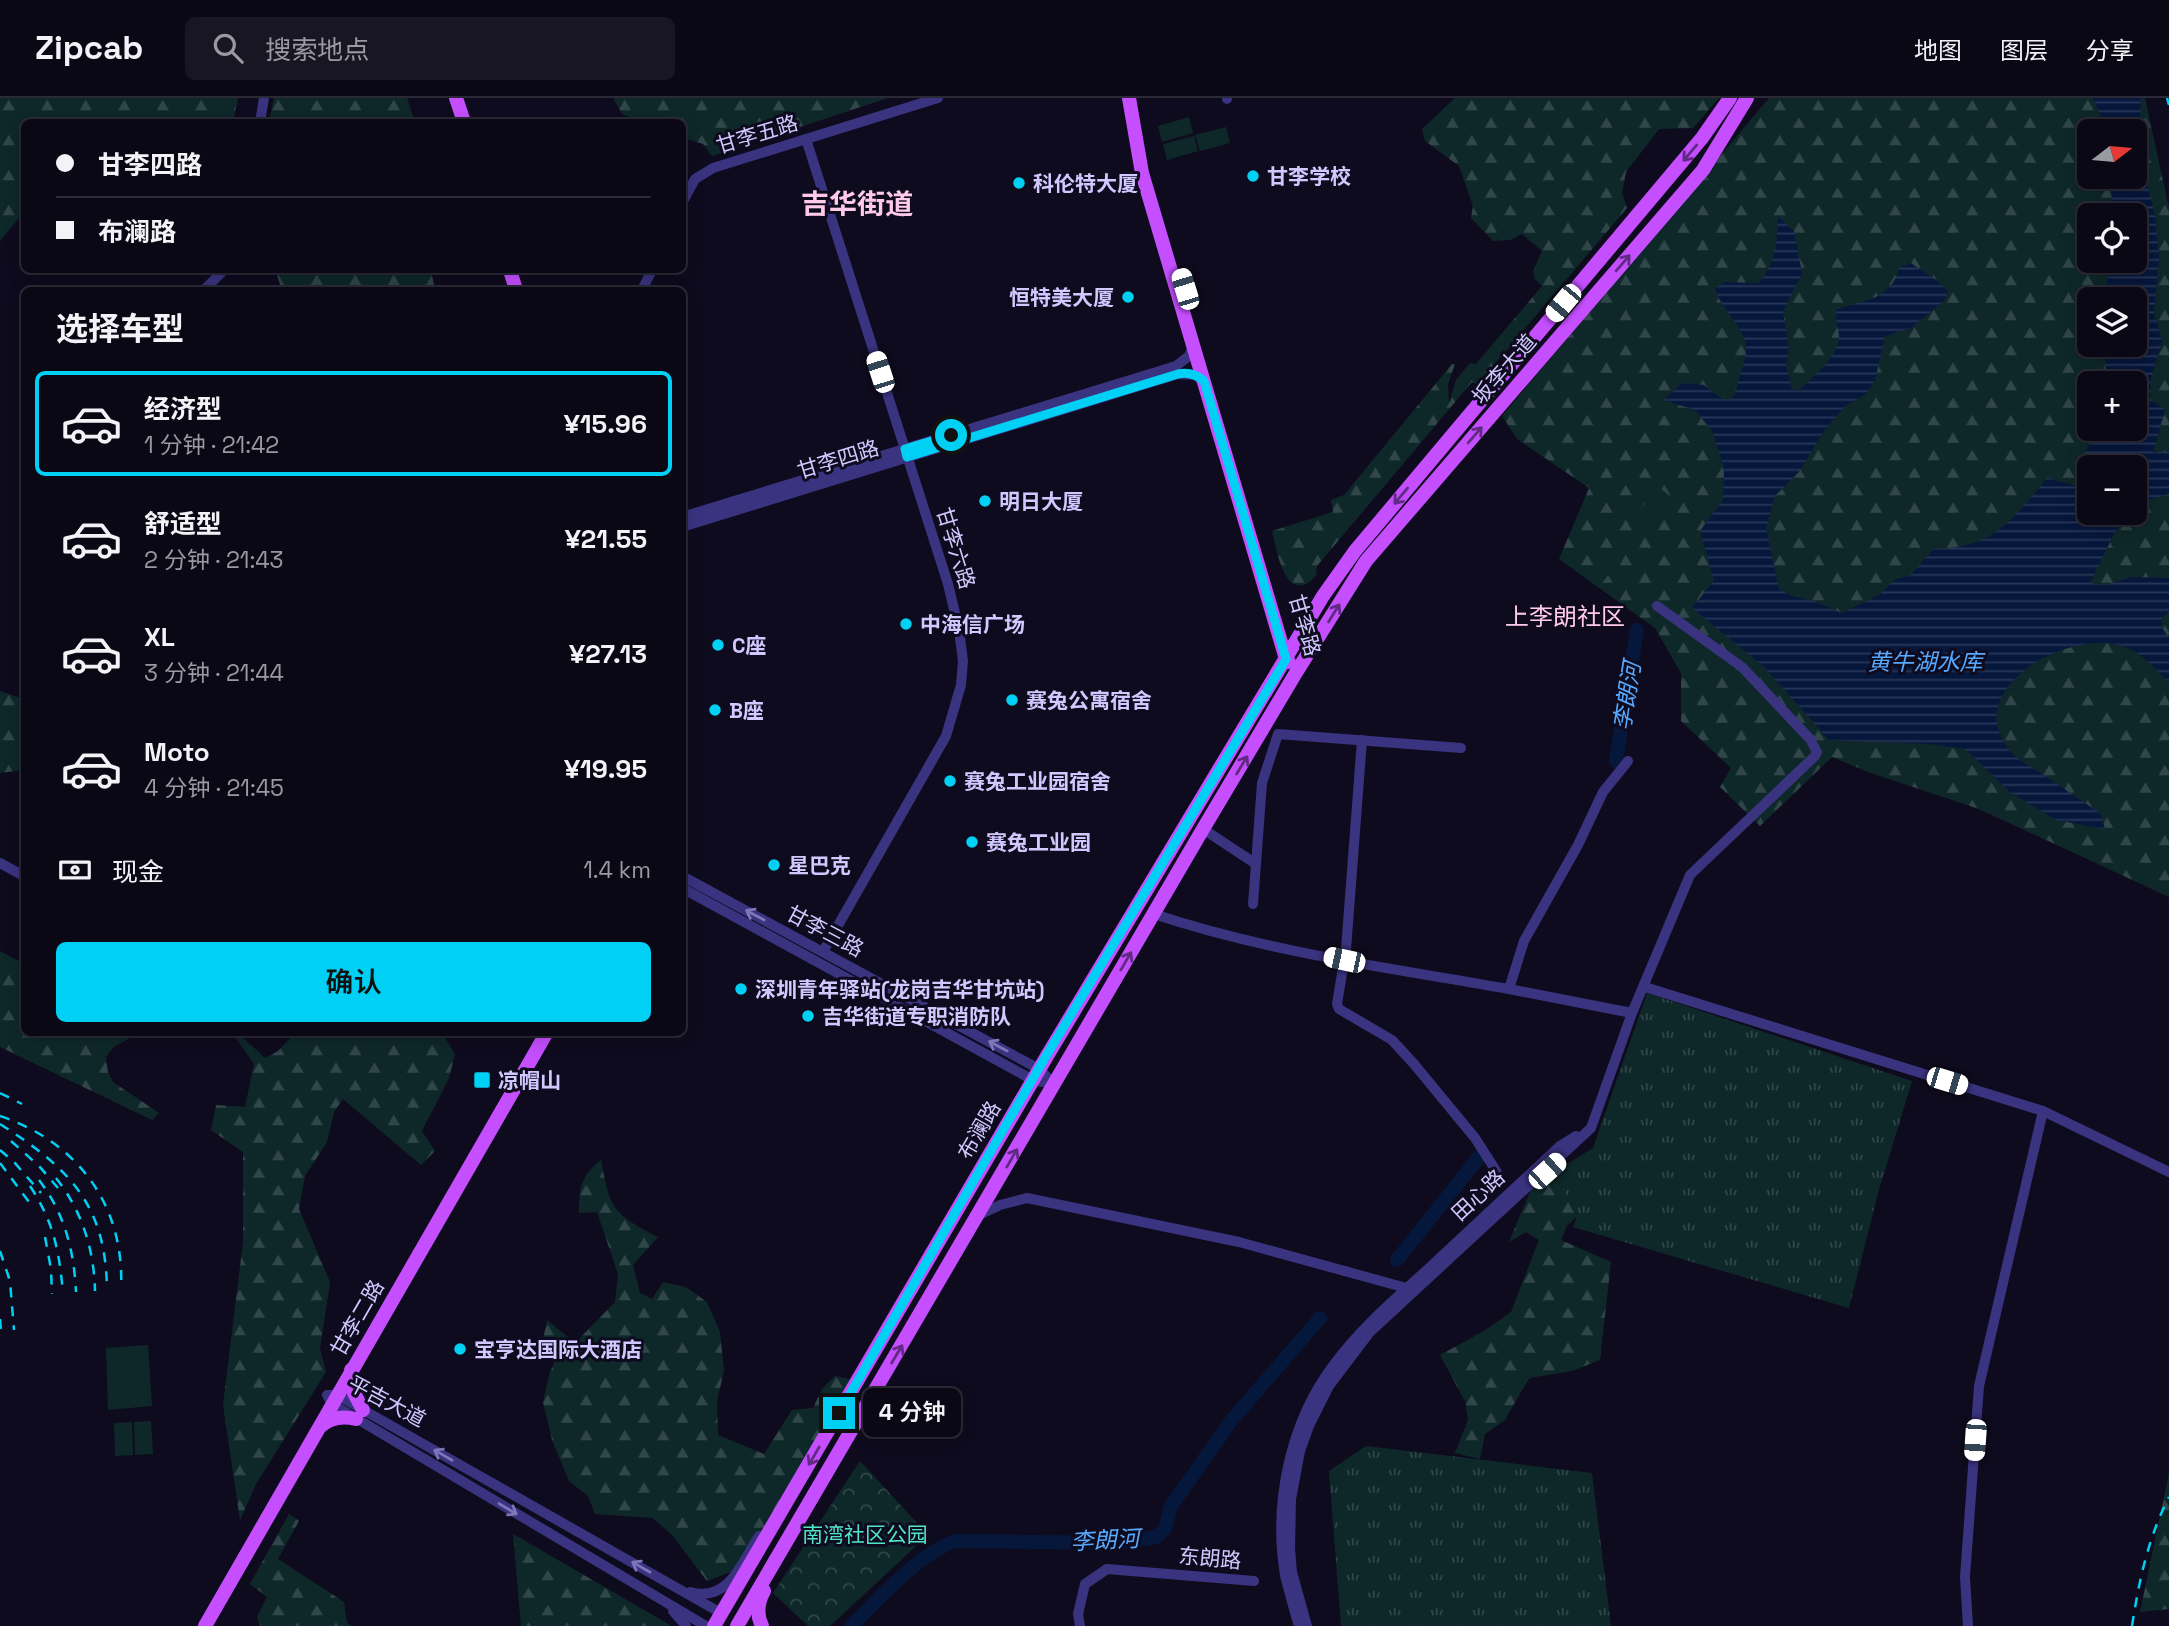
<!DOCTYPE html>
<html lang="zh">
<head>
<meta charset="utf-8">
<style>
  body { margin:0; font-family:"Space Grotesk","Noto Sans SC",sans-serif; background:#191623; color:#f1f3f6; height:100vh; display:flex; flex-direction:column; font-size:26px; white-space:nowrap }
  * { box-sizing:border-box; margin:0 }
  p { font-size:23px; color:#9a9aa1 }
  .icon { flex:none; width:38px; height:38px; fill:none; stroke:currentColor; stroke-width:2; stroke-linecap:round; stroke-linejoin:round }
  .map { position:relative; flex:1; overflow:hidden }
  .drawer { position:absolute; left:21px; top:189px; width:665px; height:749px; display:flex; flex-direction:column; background:#0b0816; border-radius:10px; box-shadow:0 4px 18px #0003,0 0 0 2px #2b2935 }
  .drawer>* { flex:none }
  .top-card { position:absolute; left:21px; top:21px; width:665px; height:154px; border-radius:10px; box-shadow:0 4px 18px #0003,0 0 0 2px #2b2935; display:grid; align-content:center; height:154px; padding:0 35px; background:#0b0816 }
  .needle { width:46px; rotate:74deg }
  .buttons { position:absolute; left:2077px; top:21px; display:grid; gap:14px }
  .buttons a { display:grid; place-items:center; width:70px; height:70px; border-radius:10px; background:#0b0816; box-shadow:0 4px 18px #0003,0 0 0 2px #2b2935; font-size:35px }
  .end { position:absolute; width:32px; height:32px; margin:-16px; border:9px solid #00d0f3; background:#111; box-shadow:0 0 0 4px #111 }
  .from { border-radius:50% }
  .bubble { position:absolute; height:49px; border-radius:10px; background:#0b0816; box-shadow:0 4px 18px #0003,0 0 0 2px #2b2935; font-size:23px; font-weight:600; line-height:49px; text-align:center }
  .car { position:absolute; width:21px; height:42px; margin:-21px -10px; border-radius:9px; box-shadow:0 0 5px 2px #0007; background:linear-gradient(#fff 24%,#345 0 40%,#fff 0 76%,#345 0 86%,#fff 0) }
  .top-card b { display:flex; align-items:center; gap:24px; height:66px; font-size:26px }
  .top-card b+b { border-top:2px solid #2b2935 }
  .top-card i { width:18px; height:18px; background:#f1f3f6 }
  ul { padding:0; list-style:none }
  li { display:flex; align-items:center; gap:21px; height:105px; margin:0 14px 10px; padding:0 21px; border:4px solid transparent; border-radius:10px }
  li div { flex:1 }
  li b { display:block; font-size:26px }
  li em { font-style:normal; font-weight:600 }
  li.current { border-color:#00d0f3 }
  li>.icon { width:63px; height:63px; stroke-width:1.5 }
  h2 { padding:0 35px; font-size:32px; line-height:84px }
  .pay { display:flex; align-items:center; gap:18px; height:77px; padding:0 35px; font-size:26px }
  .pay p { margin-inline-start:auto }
  .button { display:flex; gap:14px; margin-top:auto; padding:14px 35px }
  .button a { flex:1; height:80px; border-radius:10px; background:#00d0f3; color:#111; font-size:28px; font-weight:600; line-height:80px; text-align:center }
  header { display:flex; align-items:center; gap:42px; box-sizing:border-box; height:98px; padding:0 35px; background:#0b0816; border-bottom:2px solid #2b2935 }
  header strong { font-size:33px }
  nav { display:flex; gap:38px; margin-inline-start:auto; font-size:24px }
  .search { width:490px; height:63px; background:#191623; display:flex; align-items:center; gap:18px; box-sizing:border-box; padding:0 24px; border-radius:10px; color:#9a9aa1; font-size:26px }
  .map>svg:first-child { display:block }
  .grass { fill:url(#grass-tufts) }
  .forest { fill:url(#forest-firs); fill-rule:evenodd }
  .park { fill:url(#park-crowns) }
  .garden { fill:#0e2829 }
  .water { fill:url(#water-rules) }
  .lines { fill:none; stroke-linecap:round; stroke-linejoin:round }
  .river { stroke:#06173c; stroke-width:14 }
  .minor { stroke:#3a3380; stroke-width:10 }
  .major { stroke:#c54fff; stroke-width:14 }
  .rail { stroke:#00d0f3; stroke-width:2.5; stroke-dasharray:10 9; stroke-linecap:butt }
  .oneway { stroke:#612a83 }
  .oneway2 { stroke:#7e76b9 }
  .route { stroke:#00d0f3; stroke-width:9 }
  .poi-dot { fill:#00d0f3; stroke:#0f0b1e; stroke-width:2.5 }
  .labels { text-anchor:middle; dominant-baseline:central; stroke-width:6; stroke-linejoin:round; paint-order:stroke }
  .street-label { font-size:21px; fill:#d1c8ff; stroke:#0f0b1e }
  .poi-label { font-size:21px; font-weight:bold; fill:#d1c8ff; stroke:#0f0b1e; text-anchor:start }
  .park-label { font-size:21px; fill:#4fe4c6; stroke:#0f0b1e }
  .water-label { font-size:23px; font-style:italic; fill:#56a9ff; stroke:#0f0b1e }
  .quarter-label { font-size:24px; fill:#ffcae9; stroke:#0f0b1e }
  .district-label { font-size:28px; font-weight:bold; fill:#ffcae9; stroke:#0f0b1e }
</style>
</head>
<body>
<header>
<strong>Zipcab</strong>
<div class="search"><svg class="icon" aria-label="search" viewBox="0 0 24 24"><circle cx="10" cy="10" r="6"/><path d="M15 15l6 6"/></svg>搜索地点</div>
<nav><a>地图</a><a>图层</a><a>分享</a></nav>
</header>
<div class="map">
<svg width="2169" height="1528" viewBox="0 0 2169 1528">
  <defs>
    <pattern id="grass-tufts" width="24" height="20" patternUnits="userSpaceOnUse" patternTransform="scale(1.75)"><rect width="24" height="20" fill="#0e2829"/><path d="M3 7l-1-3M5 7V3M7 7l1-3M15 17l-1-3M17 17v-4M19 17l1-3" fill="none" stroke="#304649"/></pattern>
    <pattern id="forest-firs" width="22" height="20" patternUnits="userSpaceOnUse" patternTransform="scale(1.75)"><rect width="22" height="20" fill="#0e2829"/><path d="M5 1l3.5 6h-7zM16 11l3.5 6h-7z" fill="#304649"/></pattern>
    <pattern id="park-crowns" width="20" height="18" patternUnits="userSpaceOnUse" patternTransform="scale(1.75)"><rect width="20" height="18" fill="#0e2829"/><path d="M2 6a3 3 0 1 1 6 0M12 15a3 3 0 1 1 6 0" fill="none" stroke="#304649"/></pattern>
    <pattern id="water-rules" width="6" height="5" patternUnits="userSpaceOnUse" patternTransform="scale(1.75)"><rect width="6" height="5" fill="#06173c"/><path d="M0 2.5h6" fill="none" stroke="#293759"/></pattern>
  </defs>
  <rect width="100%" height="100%" fill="#0f0b1e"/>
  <!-- grass -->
  <g class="grass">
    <polygon points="1647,895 1912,983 1878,1095 1849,1210 1573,1129 1577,1118 1554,1074 1593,1050"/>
    <polygon points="1366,1348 1592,1375 1611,1528 1341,1528 1329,1373"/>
  </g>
  <!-- forest -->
  <g class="forest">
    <polygon points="0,0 238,0 233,24 24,24 24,114 0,143"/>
    <polygon points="274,0 407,0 415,24 269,24"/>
    <polygon points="613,0 888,0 712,58 703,46 683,40 682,24 640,24 622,16"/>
    <path d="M1455,0H1719L1693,30L1659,31L1626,74L1622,95L1627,110L1477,287L1472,284L1317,468L1316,478C1285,510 1277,452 1272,433L1333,414L1331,402L1344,397L1452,266H1455L1448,286L1449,305L1456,282L1470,265L1476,266L1542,188L1535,181L1533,173L1542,153L1522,136L1510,142L1493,143L1471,120L1473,108L1459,68L1425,43L1422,31Z"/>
    <path d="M1769,0H2145L2169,110V799L1979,711L1868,674L1832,659L1760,728L1720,689L1731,670L1681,623V575L1655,530L1559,461L1589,390L1517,341L1502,318ZM2090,33H2135V79H2090ZM2090,117H2135V163H2090ZM2090,201H2135V247H2090ZM2090,285H2135V331H2090ZM2090,369H2135V415H2090Z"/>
    <polygon points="275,172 431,172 435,192 282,192"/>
    <polygon points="0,593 24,601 24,672 0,675"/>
    <polygon points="0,853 24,866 24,934 139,935 114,949 106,959 108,974 113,984 159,1015 152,1022 0,949"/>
    <polygon points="295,935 442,935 455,956 449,980 422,1033 435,1053 421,1067 343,1001 334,1014 327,1044 305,1078 299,1111 330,1184 320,1251 326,1274 256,1386 240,1422 223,1307 243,1144 243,1054 211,1032 216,1007 245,1009 254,966 234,937 238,935 265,960 278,953"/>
    <path d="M601,1062C610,1111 613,1116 658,1139L633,1167L640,1195L652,1201L663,1184L686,1189L707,1204L720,1234L724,1273L717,1303L718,1337L764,1356L792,1312L813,1310L822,1291L835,1278L853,1282L748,1463L733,1473L707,1483L672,1437L653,1420L595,1416L588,1398L569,1383L552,1342L543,1304L549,1277L554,1265L541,1252L547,1222L575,1245L615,1204L618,1176L597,1114L579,1115C579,1090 581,1078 601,1062Z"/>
    <polygon points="1554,1074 1577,1118 1567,1128 1561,1142 1611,1164 1600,1262 1572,1273 1529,1280 1505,1322 1485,1336 1480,1361 1455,1355 1468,1322 1465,1303 1440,1257 1484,1233 1511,1214 1539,1142 1526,1134 1509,1144 1531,1092"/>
    <polygon points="2169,1375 2169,1511 2140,1514"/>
    <polygon points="289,1416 299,1423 278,1461 344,1504 347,1525 352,1528 260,1528 257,1519 267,1499 250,1486"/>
    <polygon points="513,1436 670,1527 670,1528 521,1528"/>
  </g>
  <!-- park -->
  <polygon class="park" points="860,1363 928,1437 830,1528 808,1528 773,1495"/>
  <!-- garden -->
  <g class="garden">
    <polygon points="1189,19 1193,35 1162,44 1158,28"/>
    <polygon points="1226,29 1230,45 1200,53 1195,37"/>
    <polygon points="1194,38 1198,53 1167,62 1163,46"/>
    <polygon points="1659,389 1674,402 1650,431 1635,418"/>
    <polygon points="1606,450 1620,461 1600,488 1585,477"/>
    <polygon points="148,1247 152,1308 108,1312 106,1250"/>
    <polygon points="151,1323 153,1356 135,1357 134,1324"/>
    <polygon points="132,1324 133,1357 115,1358 114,1325"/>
  </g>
  <!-- water -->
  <path class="water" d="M2093,0H2141L2139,54L2155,117L2159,160L2154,215L2162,244L2151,280L2150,301L2165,312L2153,355L2169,353V396L2135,406V369H2090V415H2129L2114,436L2090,485L2105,487L2132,479L2169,480V514L2162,520L2161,528L2169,540V584C2157,573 2143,556 2128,550C2074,526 1953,591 2013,656C2020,663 2031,669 2039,674C2060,688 2081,702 2101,716L2105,731L2056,722L2010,694L1965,651L1928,646L1829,642L1763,568L1692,510L1714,482L1700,433L1723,402L1724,370L1719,353L1712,333L1695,312L1663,302L1682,285L1704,287L1719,299L1728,302L1735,297C1737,282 1747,264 1746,248C1742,225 1720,211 1715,190L1725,184L1758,185C1776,168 1777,142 1778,119L1794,133L1802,175L1783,214L1789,251L1786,267L1792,291L1799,293C1813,277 1837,262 1839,239C1839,232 1835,222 1836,212C1865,201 1890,203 1900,169L1911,165C1923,175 1940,181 1948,194L1944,203L1911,230L1885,238L1875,282L1865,297L1845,308L1823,334L1799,374L1775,398L1766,430L1779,491L1792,498L1814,503L1842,515L1879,497L1896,481L1910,478L1933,451C1992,451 2013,422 2047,380L2080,389L2083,359L2097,331H2135V285H2106L2105,247H2135V201H2106L2108,163H2135V117H2112L2111,79H2135V33H2107Z"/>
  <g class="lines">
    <!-- river -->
    <g class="river">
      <polyline points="1616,663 1637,532"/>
      <polyline points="1397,1162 1479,1059"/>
      <path d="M851,1528C882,1499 914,1459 955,1443L1119,1445L1156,1439L1165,1431L1171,1408L1231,1323L1320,1220"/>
    </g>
    <!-- minor -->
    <g class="minor">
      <polyline points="1227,0 1227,1"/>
      <polyline points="260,24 264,0"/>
      <polyline points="806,41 948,486 959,532 963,563 961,587 946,638 824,852"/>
      <polyline points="682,105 695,81 713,70 938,0"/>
      <polyline points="204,192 224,172"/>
      <polyline points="642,192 652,172"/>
      <polyline points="682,419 1176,268 1189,258 1193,248"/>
      <polyline points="682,429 1178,276 1195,277 1204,283"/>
      <polyline points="1362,642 1346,851 1337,906 1339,911 1392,942 1414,966 1475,1040 1498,1076"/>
      <polyline points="1203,731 1256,766"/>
      <polyline points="0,765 24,778"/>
      <polyline points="682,778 1039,971 1054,986"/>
      <polyline points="682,790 1033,982 1054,986"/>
      <polyline points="1253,806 1262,685 1278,636 1461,650"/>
      <path d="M1154,816C1268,854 1390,870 1509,891L1524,843L1578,747L1603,694L1628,663"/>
      <polyline points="1645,889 2043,1013 2169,1074"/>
      <polyline points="1509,891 1632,915"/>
      <polyline points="979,1117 1000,1107 1027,1100 1239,1144 1410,1191"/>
      <path d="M690,1494C729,1505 741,1465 759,1438"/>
      <polyline points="673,1513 686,1528"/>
      <polyline points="706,1528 332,1306 327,1297 337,1297 721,1515"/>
      <polyline points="1080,1528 1078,1516 1085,1486 1107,1471 1254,1483"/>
      <path d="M1299,1528C1294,1511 1289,1494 1285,1477C1273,1405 1290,1323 1335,1265C1361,1230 1395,1201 1428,1171C1472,1130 1516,1089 1560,1048L1576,1038"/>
      <polyline points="1307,1528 1292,1474 1290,1451 1291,1401 1300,1353 1309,1328 1329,1288 1370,1234 1591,1030 1632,915 1690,777 1815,658 1817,654 1810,641 1742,569 1657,508"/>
      <polyline points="1968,1528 1965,1479 1979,1288 2043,1013"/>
    </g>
    <!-- major -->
    <g class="major">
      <polyline points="456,0 464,24"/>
      <polyline points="1129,0 1142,75 1286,561 1289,564"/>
      <polyline points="510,172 516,192"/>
      <polyline points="351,1272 354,1295 363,1312"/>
      <path d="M321,1328C331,1319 343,1318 356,1321"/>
      <polyline points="205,1528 547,934"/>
      <polyline points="714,1528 1047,958 1323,498 1355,453 1702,40 1730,0"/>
      <polyline points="737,1528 1203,731 1297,573 1366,463 1703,72 1747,0"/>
      <path d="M762,1528C756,1516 758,1504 764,1493"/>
    </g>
    <!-- rail -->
    <g class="rail">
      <polyline points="2167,0 2169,7"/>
      <polyline points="0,995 22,1006"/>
      <path d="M0,1018C78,1044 125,1108 121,1191"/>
      <path d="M0,1026C69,1070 106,1106 107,1192"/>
      <polyline points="11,1043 39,1068 58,1090"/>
      <polyline points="0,1052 14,1064 41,1095"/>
      <polyline points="0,1065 29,1104"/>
      <path d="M56,1080C82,1113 94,1151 95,1193"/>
      <path d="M39,1082C65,1116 74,1153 76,1194"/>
      <path d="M30,1088C54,1125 59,1152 63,1195"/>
      <polyline points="45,1139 51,1171 52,1196"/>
      <polyline points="0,1153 10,1183 14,1232"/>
      <polyline points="0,1221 1,1233"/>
      <path d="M2132,1528C2139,1483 2148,1440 2169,1399"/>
    </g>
  </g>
  <!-- one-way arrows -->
  <defs><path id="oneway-shaft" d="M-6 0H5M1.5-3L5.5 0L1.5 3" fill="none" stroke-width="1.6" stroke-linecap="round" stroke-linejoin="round" transform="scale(1.75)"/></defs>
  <g class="oneway">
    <use href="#oneway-shaft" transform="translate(1690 55) rotate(130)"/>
    <use href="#oneway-shaft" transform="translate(1623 165) rotate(-49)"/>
    <use href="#oneway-shaft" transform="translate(1475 337) rotate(-49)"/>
    <use href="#oneway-shaft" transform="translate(1401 398) rotate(130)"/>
    <use href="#oneway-shaft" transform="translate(1334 515) rotate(-58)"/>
    <use href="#oneway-shaft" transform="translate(1242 667) rotate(-59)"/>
    <use href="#oneway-shaft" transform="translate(1126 863) rotate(-60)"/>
    <use href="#oneway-shaft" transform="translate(1012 1060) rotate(-60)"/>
    <use href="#oneway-shaft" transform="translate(897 1256) rotate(-59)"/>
    <use href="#oneway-shaft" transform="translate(814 1358) rotate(120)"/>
  </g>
  <g class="oneway2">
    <use href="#oneway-shaft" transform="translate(755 817) rotate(-152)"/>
    <use href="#oneway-shaft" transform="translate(998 948) rotate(-152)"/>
    <use href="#oneway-shaft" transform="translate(443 1357) rotate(-150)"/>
    <use href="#oneway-shaft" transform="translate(508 1411) rotate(31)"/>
    <use href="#oneway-shaft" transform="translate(641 1469) rotate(-150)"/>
  </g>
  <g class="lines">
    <!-- route -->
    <path class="route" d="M839,1315L1046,958L1286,561L1204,283C1196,276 1188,274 1178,276L907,359L905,351L951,337"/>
  </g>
  <!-- markers -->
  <g class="poi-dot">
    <circle cx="1253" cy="78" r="7"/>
    <circle cx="1019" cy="85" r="7"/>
    <circle cx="1128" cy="199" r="7"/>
    <circle cx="985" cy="403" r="7"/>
    <circle cx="906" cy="526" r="7"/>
    <circle cx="718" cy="547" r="7"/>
    <circle cx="1012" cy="602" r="7"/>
    <circle cx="715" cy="612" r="7"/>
    <circle cx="950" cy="683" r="7"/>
    <circle cx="972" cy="744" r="7"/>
    <circle cx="774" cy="767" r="7"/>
    <circle cx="741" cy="891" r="7"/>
    <circle cx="808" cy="918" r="7"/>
    <rect x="473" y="973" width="18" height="18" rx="3.5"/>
    <circle cx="460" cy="1251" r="7"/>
  </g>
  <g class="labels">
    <!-- street labels -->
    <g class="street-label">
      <text transform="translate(757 36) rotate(-17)">甘李五路</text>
      <text transform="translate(1504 271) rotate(-49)">坂李大道</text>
      <text transform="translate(838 361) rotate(-17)">甘李四路</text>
      <text transform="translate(956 450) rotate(73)">甘李六路</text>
      <text transform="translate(1305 527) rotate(74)">甘李路</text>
      <text transform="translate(825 833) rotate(28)">甘李三路</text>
      <text transform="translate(979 1032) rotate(-60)">布澜路</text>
      <text transform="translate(1478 1097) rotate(-43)">田心路</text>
      <text transform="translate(357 1220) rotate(-60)">甘李二路</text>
      <text transform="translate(387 1303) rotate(28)">平吉大道</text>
      <text transform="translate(1210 1460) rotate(5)">东朗路</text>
    </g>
    <!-- poi labels -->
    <g class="poi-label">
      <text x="1267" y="78">甘李学校</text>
      <text x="1033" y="85">科伦特大厦</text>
      <text x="1114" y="199" text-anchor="end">恒特美大厦</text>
      <text x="999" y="403">明日大厦</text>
      <text x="920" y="526">中海信广场</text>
      <text x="732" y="547">C座</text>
      <text x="1026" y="602">赛兔公寓宿舍</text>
      <text x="729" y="612">B座</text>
      <text x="964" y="683">赛兔工业园宿舍</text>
      <text x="986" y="744">赛兔工业园</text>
      <text x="788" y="767">星巴克</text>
      <text x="755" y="891">深圳青年驿站(龙岗吉华甘坑站)</text>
      <text x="822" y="918">吉华街道专职消防队</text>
      <text x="498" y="982">凉帽山</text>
      <text x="474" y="1251">宝亨达国际大酒店</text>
    </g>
    <!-- park labels -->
    <g class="park-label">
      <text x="865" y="1436">南湾社区公园</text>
    </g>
    <!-- water labels -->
    <g class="water-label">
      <text x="1925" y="564">黄牛湖水库</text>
      <text transform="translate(1627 598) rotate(-81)">李朗河</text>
      <text transform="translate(1105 1442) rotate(-3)">李朗河</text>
    </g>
    <!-- quarter labels -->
    <g class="quarter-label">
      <text x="1565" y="518">上李朗社区</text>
    </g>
    <!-- district labels -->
    <g class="district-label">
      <text x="857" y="106">吉华街道</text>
    </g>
  </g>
</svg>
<div class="buttons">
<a><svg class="needle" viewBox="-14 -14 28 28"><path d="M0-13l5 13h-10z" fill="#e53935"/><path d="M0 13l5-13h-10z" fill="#9a9aa1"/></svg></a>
<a><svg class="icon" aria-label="locate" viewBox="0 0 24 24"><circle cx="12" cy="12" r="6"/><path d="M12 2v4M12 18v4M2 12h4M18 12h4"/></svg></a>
<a><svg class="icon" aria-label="layers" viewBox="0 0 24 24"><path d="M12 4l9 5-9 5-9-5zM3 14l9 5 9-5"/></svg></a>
<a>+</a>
<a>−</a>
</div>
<i class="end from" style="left:951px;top:337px"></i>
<i class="end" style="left:839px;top:1315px"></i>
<div class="bubble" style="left:863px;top:1290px;width:98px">4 分钟</div>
<i class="car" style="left:1185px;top:191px;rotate:343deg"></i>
<i class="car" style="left:1563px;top:205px;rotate:220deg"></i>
<i class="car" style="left:880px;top:274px;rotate:342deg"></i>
<i class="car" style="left:1344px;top:862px;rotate:282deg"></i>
<i class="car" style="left:1947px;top:983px;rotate:107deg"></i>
<i class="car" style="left:1547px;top:1073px;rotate:48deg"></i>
<i class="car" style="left:1975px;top:1342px;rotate:184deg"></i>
<div class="top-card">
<b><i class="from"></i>甘李四路</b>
<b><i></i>布澜路</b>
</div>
<section class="drawer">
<h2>选择车型</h2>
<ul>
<li class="current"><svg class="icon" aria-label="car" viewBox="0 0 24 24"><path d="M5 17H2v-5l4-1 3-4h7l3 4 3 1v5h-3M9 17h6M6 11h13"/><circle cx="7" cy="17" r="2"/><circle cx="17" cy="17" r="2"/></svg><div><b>经济型</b><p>1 分钟 · 21:42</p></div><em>¥15.96</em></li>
<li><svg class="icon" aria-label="car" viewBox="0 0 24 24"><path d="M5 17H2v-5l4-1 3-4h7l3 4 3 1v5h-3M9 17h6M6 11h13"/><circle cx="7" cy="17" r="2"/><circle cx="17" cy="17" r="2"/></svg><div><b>舒适型</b><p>2 分钟 · 21:43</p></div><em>¥21.55</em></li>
<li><svg class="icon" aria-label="car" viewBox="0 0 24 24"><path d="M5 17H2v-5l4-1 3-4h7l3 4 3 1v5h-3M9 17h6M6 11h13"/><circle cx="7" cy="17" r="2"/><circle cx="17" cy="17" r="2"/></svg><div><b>XL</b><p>3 分钟 · 21:44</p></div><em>¥27.13</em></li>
<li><svg class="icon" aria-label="car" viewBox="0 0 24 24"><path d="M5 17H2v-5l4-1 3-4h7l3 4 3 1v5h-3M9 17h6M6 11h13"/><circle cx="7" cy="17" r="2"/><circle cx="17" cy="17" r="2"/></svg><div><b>Moto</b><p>4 分钟 · 21:45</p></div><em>¥19.95</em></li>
</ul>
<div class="pay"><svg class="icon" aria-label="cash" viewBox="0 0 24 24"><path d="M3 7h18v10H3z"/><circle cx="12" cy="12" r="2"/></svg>现金<p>1.4 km</p></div>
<div class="button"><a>确认</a></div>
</section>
</div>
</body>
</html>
